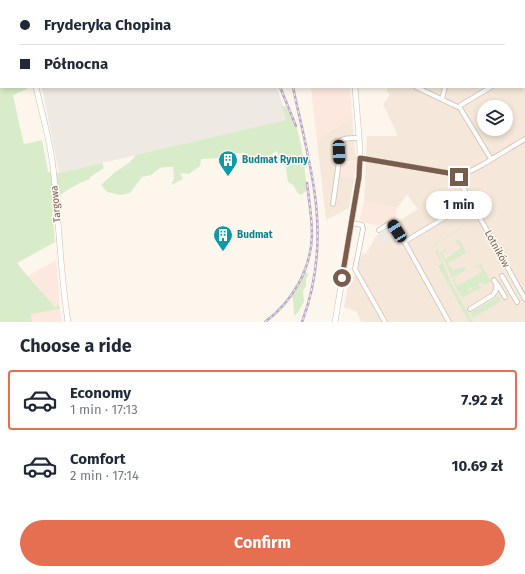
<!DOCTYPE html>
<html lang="en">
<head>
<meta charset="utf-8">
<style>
  body { margin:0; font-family:"Fira Sans",sans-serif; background:#f6f6f7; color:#1f2937; height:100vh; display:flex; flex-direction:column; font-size:15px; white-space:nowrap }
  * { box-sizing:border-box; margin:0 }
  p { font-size:13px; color:#747a83 }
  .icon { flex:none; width:22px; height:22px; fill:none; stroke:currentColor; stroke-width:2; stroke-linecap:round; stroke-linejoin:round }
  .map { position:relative; height:322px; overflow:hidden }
  .sheet { display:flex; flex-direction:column; background:#fff; flex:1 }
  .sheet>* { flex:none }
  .hud { position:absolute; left:0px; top:0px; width:525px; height:88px; box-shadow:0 2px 6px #0003; display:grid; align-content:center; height:88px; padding:0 20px; background:#fff }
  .controls { position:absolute; left:477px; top:100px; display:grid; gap:8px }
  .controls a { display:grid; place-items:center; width:36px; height:36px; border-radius:50%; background:#fff; box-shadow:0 2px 6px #0003; font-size:20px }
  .end { position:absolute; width:18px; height:18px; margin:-9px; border:5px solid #7a5c4d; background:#fff; box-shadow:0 0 0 2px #fff }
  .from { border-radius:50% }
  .bubble { position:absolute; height:28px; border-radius:14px; background:#fff; box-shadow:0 2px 6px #0003; font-size:13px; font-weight:700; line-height:28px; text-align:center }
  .car { position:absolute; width:12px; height:24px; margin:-12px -6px; border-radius:5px; box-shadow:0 0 3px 1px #0007; background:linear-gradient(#222 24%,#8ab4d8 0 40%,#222 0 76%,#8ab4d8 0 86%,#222 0) }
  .hud b { display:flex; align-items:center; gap:14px; height:38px; font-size:15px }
  .hud b+b { border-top:1px solid #e0e1e3 }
  .hud i { width:10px; height:10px; background:#1f2937 }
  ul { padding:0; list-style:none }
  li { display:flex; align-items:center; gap:12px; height:60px; margin:0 8px 6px; padding:0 12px; border:2px solid transparent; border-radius:4px }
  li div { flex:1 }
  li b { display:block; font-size:15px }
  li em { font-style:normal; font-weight:700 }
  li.current { border-color:#e76f51 }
  li>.icon { width:36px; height:36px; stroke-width:1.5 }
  h2 { padding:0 20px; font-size:18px; line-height:48px }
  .button { display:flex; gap:8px; margin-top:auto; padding:8px 20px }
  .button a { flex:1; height:46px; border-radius:24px; background:#e76f51; color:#fff; font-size:16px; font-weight:700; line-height:46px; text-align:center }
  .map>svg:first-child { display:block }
  .residential { fill:#f5e8da; fill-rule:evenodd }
  .commercial { fill:#fde8e0 }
  .industrial { fill:#efe9e4 }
  .green { fill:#d8ecc9 }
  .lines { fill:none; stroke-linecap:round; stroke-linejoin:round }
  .minor-casing { stroke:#d1beb0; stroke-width:5.5 }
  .tertiary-casing { stroke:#d1beb0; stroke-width:6 }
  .minor { stroke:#fff; stroke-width:4 }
  .tertiary { stroke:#fff; stroke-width:5 }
  .rail-casing { stroke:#b9a8c9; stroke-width:2.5 }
  .rail { stroke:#fffaf3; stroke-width:1; stroke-dasharray:3; stroke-linecap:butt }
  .route { stroke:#7a5c4d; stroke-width:5 }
  .labels { text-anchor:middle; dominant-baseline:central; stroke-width:3; stroke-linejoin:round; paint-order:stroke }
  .culture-label { font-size:10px; font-weight:bold; fill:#0d838f; stroke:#fffaf3; text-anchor:start }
  .street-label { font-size:10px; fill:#7a5c4d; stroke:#fffaf3 }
</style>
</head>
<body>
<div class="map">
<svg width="525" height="322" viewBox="0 0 525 322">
  <rect width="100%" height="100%" fill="#fdf6ec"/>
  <!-- residential -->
  <g class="residential">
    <path d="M525,70V322H360L361,321L356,311L344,307L350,276L355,277L362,253L366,254L376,236L383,245L402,233L395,223L418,209L407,195L397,208L364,202L367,136H398L383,104L390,95L387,91L388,87H524V71ZM484,107H506V129H484Z"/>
    <polygon points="352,117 356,161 341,161 339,176 354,178 349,208 326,220 317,140"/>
  </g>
  <!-- commercial -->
  <g class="commercial">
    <polygon points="311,87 350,87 352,117 317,140"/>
    <polygon points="341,161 356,162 354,178 339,176"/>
    <polygon points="485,186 490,195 475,204 470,195"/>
    <polygon points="364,202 397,208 395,223 387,228 359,221"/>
    <polygon points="56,260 59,293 59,304 55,307 28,276"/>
    <polygon points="60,309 62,322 32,322 31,314"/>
  </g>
  <!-- industrial -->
  <g class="industrial">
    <polygon points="0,0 244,0 245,1 1,1 1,68 0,69"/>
    <polygon points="42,87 277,87 287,120 59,173"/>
    <polygon points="395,223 402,234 383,245 376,236"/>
  </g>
  <!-- green -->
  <g class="green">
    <path d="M1,68V87H27V89L13,95L23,141V142L25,144L42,140L48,172L59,173L102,163L104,168L90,177V179C77,183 63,192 53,201V212H52L55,242L17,263L25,273L55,307L59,304L60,309L31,314L32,322H0V69Z"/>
    <path d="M282,106H285C302,126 304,165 307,190L301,195L298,193L293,185L288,182L286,168L278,159L274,160L267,159L278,153L277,151L258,162L252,159L243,153L231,154L218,158L201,159L200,166L189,174L180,173L183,179L171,185L174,178L173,167H166L160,168L151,175L142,177L130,193L121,195L107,192L101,185L114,173L130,162L136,155L286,120Z"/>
    <polygon points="461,228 461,229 435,244 439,251 438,252 443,262 450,281 473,322 469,322 438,266 442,263 435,251 438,250 434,244"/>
    <polygon points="459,239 466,253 448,263 453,270 464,267 466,270 452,278 445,262 440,253 445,249 446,249 447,250 442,253 445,259 452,255 452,254 461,248 458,243 456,244 455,242"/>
    <polygon points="481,264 491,282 485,285 481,282 478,284 480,287 484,286 473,292 471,287 468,288 469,291 471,290 472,292 462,298 452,280 456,279 456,280 454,281 457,286 482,272 480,266 476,268 475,267"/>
    <polygon points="305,272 308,273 308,275 306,279 306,286 303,291 304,301 299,311 294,316 293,298 291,297 299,285"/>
    <polygon points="499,296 501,301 473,318 470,313"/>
  </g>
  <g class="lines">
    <!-- minor casing -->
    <g class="minor-casing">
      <g id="minor">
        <polyline points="460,1 460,0"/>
        <polyline points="515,1 517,0"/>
        <polyline points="524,67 525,67"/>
        <polyline points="416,87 460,108 491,159"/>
        <polyline points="442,99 445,87"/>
        <polyline points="459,107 461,105 491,87"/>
        <polyline points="360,158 455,174 459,177"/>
        <polyline points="459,177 460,182 525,299"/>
        <polyline points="459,177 482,165 525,139"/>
        <path d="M333,204L339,161L338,143C343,137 352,138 359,138"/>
        <polyline points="352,223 362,225 363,229 355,269 385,322"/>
        <polyline points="379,230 392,222 403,239 449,322"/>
        <polyline points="404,242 471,202"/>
        <polyline points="502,276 517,302"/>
        <polyline points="497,284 505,297"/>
        <path d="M470,309L493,295C497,290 498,285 494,280"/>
      </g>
    </g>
    <!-- tertiary casing -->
    <g class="tertiary-casing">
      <g id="tertiary">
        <polyline points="16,0 16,1"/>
        <polyline points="344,0 345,1"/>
        <polyline points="412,0 415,1"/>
        <polyline points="524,31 525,31"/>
        <path d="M36,87C42,114 50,140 53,167C59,219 60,271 68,322"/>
        <polyline points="335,322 359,177 360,149 355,87"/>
      </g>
    </g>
    <!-- minor -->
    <use href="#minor" class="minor"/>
    <!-- tertiary -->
    <use href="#tertiary" class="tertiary"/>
    <!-- rail casing -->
    <g class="rail-casing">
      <g id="rail">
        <polyline points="257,0 258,1"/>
        <polyline points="274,0 274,1"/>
        <polyline points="0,64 1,64"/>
        <polyline points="280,87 296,126"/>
        <path d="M293,87C301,126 312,165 316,204C320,243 316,285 302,322"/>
        <path d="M265,322C292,302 311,270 312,235C312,218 309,200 307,183"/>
      </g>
    </g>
    <!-- rail -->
    <use href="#rail" class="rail"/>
  </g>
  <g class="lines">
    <!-- route -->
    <polyline class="route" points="342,278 359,177 360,158 454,174 459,177"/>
  </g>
  <!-- icons -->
  <defs>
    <g id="building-pin" transform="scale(1)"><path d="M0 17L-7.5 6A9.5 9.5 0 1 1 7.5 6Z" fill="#0f9aa8" stroke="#fffaf3"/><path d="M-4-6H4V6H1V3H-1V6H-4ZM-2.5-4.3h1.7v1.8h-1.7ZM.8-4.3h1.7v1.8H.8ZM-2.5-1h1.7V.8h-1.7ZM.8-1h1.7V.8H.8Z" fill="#fff"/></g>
  </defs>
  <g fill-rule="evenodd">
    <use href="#building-pin" x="228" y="160"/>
    <use href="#building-pin" x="223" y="235"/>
  </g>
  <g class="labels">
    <!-- culture labels -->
    <g class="culture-label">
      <text x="242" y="160">Budmat Rynny</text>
      <text x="237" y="235">Budmat</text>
    </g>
    <!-- street labels -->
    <g class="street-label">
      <text transform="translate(56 204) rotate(-95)">Targowa</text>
      <text transform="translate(497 249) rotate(61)">Lotników</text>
    </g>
  </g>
</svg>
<div class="controls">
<a><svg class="icon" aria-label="layers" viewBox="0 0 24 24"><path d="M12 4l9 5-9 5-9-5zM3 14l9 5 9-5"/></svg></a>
</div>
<i class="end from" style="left:342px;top:278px"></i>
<i class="end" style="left:459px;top:177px"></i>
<div class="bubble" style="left:426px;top:191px;width:66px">1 min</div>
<i class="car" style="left:339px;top:152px;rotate:178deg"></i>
<i class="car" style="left:397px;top:231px;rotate:328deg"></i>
<div class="hud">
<b><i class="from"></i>Fryderyka Chopina</b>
<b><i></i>Północna</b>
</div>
</div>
<section class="sheet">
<h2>Choose a ride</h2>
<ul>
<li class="current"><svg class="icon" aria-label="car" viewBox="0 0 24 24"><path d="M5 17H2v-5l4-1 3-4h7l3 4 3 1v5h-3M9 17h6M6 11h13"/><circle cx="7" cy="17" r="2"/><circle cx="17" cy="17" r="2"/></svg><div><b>Economy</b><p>1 min · 17:13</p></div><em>7.92 zł</em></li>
<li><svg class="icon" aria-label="car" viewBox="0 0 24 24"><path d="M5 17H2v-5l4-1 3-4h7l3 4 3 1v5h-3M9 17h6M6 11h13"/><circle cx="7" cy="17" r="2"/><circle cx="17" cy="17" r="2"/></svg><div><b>Comfort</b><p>2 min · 17:14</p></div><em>10.69 zł</em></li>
</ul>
<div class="button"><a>Confirm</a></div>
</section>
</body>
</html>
